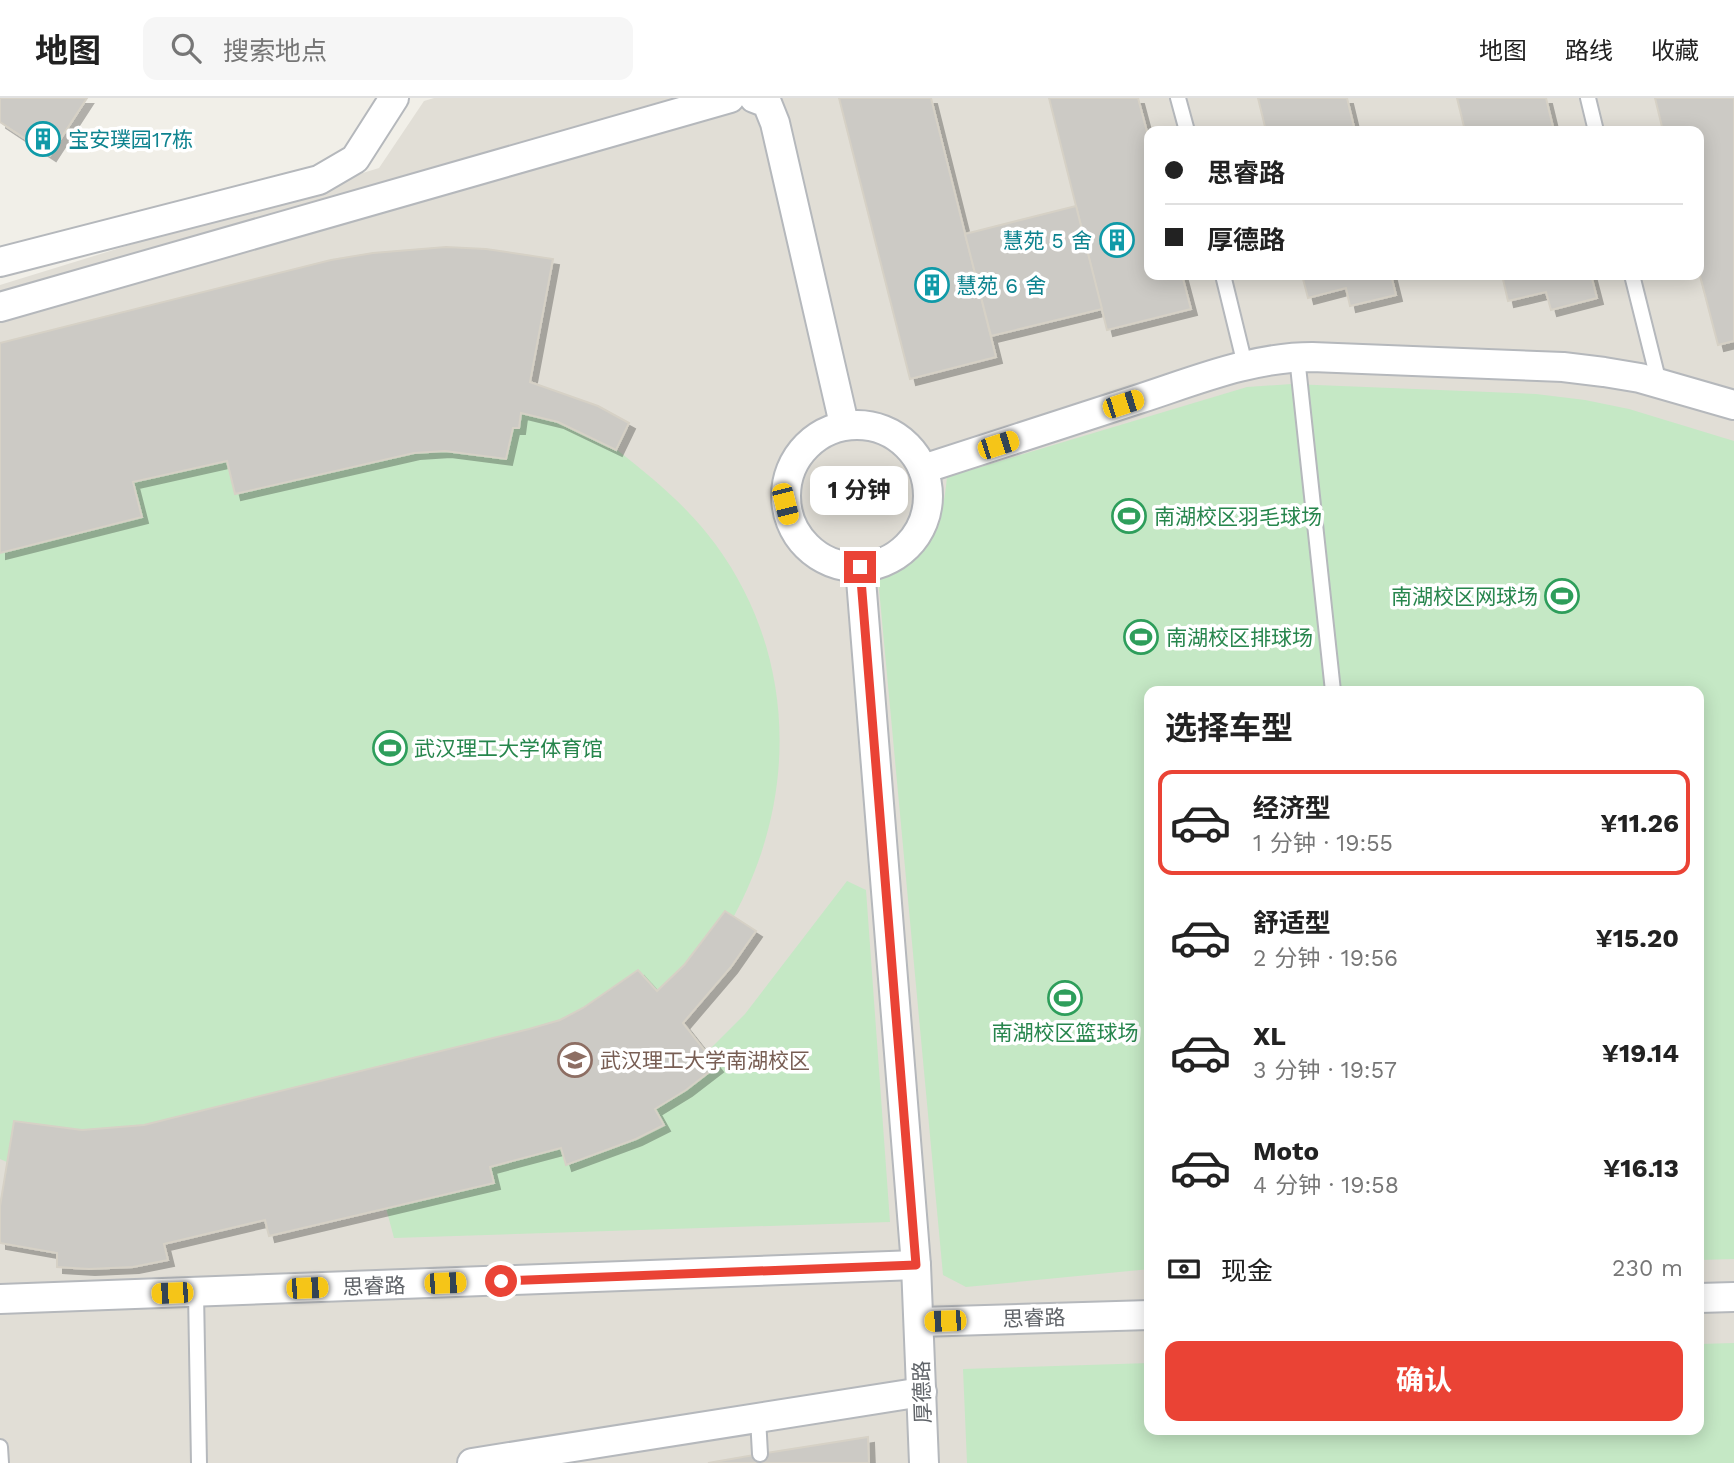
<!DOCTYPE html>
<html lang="zh">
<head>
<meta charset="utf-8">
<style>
  body { margin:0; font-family:"Work Sans","Noto Sans SC",sans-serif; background:#f6f6f6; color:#222; height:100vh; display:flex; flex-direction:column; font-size:26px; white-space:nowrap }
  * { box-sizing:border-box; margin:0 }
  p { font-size:23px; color:#767676 }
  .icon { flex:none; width:38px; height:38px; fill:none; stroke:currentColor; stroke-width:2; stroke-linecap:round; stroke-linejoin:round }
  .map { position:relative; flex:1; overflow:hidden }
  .drawer { position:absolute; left:1144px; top:588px; width:560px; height:749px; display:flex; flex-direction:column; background:#fff; border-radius:14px; box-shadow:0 4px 18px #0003 }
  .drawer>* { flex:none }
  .top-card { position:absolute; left:1144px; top:28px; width:560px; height:154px; border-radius:14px; box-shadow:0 4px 18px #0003; display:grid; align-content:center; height:154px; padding:0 21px; background:#fff }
  .end { position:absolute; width:32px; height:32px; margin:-16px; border:9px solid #ea4335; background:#fff; box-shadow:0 0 0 4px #fff }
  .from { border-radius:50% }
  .bubble { position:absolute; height:49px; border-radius:14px; background:#fff; box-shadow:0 4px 18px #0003; font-size:23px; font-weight:700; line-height:49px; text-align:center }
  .car { position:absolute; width:21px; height:42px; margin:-21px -10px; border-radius:9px; box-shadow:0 0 5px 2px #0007; background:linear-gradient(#f5c518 24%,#345 0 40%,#f5c518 0 76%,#345 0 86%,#f5c518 0) }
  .top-card b { display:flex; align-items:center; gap:24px; height:66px; font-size:26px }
  .top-card b+b { border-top:2px solid #e0e0e0 }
  .top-card i { width:18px; height:18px; background:#222 }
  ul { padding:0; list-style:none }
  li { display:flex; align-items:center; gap:21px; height:105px; margin:0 14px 10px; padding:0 7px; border:4px solid transparent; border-radius:14px }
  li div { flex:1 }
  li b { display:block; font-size:26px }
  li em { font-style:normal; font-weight:700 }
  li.active { border-color:#ea4335 }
  li>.icon { width:63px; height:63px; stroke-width:1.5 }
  h2 { padding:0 21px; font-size:32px; line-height:84px }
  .pay { display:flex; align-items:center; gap:18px; height:77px; padding:0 21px; font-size:26px }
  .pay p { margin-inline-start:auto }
  .button { display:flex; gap:14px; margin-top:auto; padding:14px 21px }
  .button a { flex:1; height:80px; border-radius:14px; background:#ea4335; color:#fff; font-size:28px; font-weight:700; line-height:80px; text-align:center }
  header { display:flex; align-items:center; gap:42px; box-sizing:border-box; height:98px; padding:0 35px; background:#fff; border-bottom:2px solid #e0e0e0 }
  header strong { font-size:33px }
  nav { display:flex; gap:38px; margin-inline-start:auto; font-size:24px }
  .search { width:490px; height:63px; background:#f6f6f6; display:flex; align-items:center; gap:18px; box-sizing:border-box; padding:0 24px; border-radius:14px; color:#767676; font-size:26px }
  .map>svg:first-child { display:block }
  .education { fill:#e1ded6; fill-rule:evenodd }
  .green { fill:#c5e8c5 }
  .building { fill:#cccac5; stroke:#d6d1c6; stroke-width:2; filter:url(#shadow) }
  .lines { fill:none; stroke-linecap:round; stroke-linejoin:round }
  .lane-casing { stroke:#b5b8bc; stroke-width:18 }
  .street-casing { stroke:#b5b8bc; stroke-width:32 }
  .lane { stroke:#fff; stroke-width:14 }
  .street { stroke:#fff; stroke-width:28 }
  .route { stroke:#ea4335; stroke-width:9 }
  .labels { text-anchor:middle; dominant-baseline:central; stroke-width:7; stroke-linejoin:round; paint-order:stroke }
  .culture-label { font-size:21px; fill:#0d838f; stroke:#fff; text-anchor:start }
  .leisure-label { font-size:21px; fill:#27864d; stroke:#fff; text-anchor:start }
  .education-label { font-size:21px; fill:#785e54; stroke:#fff; text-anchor:start }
  .street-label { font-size:21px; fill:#5f6368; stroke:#fff }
</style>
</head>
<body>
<header>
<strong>地图</strong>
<div class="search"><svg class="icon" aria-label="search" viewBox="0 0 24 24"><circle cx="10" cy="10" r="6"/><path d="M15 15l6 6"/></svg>搜索地点</div>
<nav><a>地图</a><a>路线</a><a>收藏</a></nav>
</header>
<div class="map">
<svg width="1734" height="1365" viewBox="0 0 1734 1365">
  <defs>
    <filter id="shadow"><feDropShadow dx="6" dy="6" stdDeviation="0" flood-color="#0004"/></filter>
  </defs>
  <rect width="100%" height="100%" fill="#f1efe8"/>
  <!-- education -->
  <path class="education" d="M434,0H1734V1365H0V187L379,70L424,3ZM1150,33H1699V177H1150ZM1150,593H1699V1332H1150Z"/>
  <!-- green -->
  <g class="green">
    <path d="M446,149L486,151L553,161L530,284L598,308L629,325L617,352C653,380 688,409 716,447C797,558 798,700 734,818L756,833L731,869L683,925L707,954L745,916L847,783L866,792L890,1124L394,1140L386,1110L269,1138L265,1122L164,1146L168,1162C130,1170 95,1172 57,1169V1155L0,1145V1108L7,1064L0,1061V245L331,162L373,155Z"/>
    <path d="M1292,286L1536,296L1585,302L1629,311L1734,343V1161L1699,1162V593H1150V1171L966,1189L943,1177L878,480C929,458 942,433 947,379L1247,289Z"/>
    <polygon points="1734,1245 1734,1365 967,1365 963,1271 1150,1265 1150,1332 1699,1332 1699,1246"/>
  </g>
  <!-- building -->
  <g class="building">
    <polygon points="0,0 87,0 50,57 0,24"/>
    <polygon points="839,0 931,0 996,259 910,281"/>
    <polygon points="1049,0 1138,0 1150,45 1150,177 1182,177 1191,211 1107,232"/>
    <polygon points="1258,0 1347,0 1355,33 1266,33"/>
    <polygon points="1457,0 1546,0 1554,33 1465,33"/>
    <polygon points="1655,0 1734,0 1734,243 1718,247 1699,174 1699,33 1663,33"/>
    <polygon points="1076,108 1102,211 991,238 965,136"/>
    <polygon points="446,149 486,151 553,161 530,284 598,308 629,325 616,352 558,324 521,315 519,330 513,330 506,361 445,353 414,355 235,396 227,363 133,384 142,419 0,455 0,245 331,162 373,155"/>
    <polygon points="1302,177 1391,177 1396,197 1350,208 1346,190 1308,200"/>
    <polygon points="1502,177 1591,177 1597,200 1551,212 1546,194 1508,203"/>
    <polygon points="725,813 756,833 731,869 683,925 717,968 686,992 655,1011 664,1027 636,1041 566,1067 561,1050 490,1069 494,1085 269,1138 265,1122 164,1146 168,1162 133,1169 89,1171 57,1169 57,1155 0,1145 0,1108 14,1023 82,1032 144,1027 529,931 560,922 583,910 638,872 657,893 684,867"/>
    <polygon points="868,1339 869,1365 708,1365 760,1356"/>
  </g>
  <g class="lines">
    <!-- lane casing -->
    <g class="lane-casing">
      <g id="lane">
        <polyline points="1178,0 1187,33"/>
        <polyline points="1588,0 1596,33"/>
        <polyline points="1223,177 1245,267"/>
        <polyline points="1632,177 1659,285"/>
        <polyline points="1297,259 1333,593"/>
        <polyline points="196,1194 199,1365"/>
        <polyline points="758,1320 760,1356"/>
        <polyline points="0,1349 1,1365"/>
      </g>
    </g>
    <!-- street casing -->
    <g class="street-casing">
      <g id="street">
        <polyline points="754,0 767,5 775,25 844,326"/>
        <polyline points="0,164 319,82 355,61 394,0"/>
        <polyline points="0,209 730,0"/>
        <circle cx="857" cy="398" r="71"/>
        <path d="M923,371C996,348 1069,324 1142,300C1197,282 1253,259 1312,259L1563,269L1604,274L1640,280L1734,307"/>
        <polyline points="860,469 916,1167 924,1365"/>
        <polyline points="1699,1200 1734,1199"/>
        <polyline points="0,1201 916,1167"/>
        <polyline points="919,1224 1150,1217"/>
        <polyline points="472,1365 922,1294"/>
      </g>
    </g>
    <!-- lane -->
    <use href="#lane" class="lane"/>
    <!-- street -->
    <use href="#street" class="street"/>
  </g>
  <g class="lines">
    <!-- route -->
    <polyline class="route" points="501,1183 916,1167 860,469"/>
  </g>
  <!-- icons -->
  <defs>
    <g id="building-ring" transform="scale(1.75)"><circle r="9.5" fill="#fff" stroke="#0f9aa8" stroke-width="1.5"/><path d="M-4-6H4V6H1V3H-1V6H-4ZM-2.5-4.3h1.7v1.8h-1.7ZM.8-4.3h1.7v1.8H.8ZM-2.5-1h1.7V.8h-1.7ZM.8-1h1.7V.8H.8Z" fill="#0f9aa8"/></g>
    <g id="stadium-ring" transform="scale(1.75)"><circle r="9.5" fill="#fff" stroke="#2e9e5b" stroke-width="1.5"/><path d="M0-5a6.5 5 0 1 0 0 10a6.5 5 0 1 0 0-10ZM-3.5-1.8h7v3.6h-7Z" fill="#2e9e5b"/></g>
    <g id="university-ring" transform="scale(1.75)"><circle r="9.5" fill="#fff" stroke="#8d6e63" stroke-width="1.5"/><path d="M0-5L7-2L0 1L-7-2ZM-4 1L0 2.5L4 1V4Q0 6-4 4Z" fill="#8d6e63"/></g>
  </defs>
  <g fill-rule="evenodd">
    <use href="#building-ring" x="43" y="41"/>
    <use href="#building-ring" x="1117" y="142"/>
    <use href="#building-ring" x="932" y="187"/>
    <use href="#stadium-ring" x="1129" y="418"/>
    <use href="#stadium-ring" x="1562" y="498"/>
    <use href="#stadium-ring" x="1141" y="539"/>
    <use href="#stadium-ring" x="390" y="650"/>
    <use href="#stadium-ring" x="1065" y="900"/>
    <use href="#university-ring" x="575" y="962"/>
  </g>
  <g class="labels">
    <!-- culture labels -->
    <g class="culture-label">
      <text x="68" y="41">宝安璞园17栋</text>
      <text x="1092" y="142" text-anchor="end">慧苑 5 舍</text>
      <text x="956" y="187">慧苑 6 舍</text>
    </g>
    <!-- leisure labels -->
    <g class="leisure-label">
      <text x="1154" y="418">南湖校区羽毛球场</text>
      <text x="1538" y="498" text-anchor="end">南湖校区网球场</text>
      <text x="1166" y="539">南湖校区排球场</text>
      <text x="414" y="650">武汉理工大学体育馆</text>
      <text x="1065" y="934" text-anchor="middle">南湖校区篮球场</text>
    </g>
    <!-- education labels -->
    <g class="education-label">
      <text x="600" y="962">武汉理工大学南湖校区</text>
    </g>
    <!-- street labels -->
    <g class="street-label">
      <text transform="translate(374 1188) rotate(-2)">思睿路</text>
      <text transform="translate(1034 1220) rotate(-2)">思睿路</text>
      <text transform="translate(922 1294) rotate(-92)">厚德路</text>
    </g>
  </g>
</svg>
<i class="end from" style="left:501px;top:1183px"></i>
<i class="end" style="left:860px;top:469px"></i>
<div class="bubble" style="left:810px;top:368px;width:98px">1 分钟</div>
<i class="car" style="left:1123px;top:306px;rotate:72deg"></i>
<i class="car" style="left:998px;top:347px;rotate:72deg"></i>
<i class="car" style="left:785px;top:406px;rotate:166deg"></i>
<i class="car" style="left:445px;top:1185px;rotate:88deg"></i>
<i class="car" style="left:307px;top:1190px;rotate:88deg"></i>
<i class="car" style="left:172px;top:1195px;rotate:268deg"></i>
<i class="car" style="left:945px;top:1223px;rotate:268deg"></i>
<div class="top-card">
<b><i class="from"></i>思睿路</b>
<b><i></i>厚德路</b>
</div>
<section class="drawer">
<h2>选择车型</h2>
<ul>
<li class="active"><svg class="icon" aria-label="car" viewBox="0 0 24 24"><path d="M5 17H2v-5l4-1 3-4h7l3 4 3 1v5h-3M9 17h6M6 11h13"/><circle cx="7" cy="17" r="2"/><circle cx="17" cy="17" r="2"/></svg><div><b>经济型</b><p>1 分钟 · 19:55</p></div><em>¥11.26</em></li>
<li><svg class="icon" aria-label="car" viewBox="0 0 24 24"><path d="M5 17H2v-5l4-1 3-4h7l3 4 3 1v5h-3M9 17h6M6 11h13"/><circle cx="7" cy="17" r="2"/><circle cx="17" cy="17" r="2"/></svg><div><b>舒适型</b><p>2 分钟 · 19:56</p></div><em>¥15.20</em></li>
<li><svg class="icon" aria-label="car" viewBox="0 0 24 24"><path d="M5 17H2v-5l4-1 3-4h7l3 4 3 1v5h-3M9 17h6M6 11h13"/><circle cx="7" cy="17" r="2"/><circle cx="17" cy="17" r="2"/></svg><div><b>XL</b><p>3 分钟 · 19:57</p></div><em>¥19.14</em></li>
<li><svg class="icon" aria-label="car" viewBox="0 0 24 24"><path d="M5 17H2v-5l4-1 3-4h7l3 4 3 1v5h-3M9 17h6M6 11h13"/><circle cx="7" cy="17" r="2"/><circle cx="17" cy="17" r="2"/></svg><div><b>Moto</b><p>4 分钟 · 19:58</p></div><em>¥16.13</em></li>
</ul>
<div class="pay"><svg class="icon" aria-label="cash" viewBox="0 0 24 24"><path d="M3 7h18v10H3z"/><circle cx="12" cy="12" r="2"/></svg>现金<p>230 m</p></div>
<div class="button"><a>确认</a></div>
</section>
</div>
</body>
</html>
